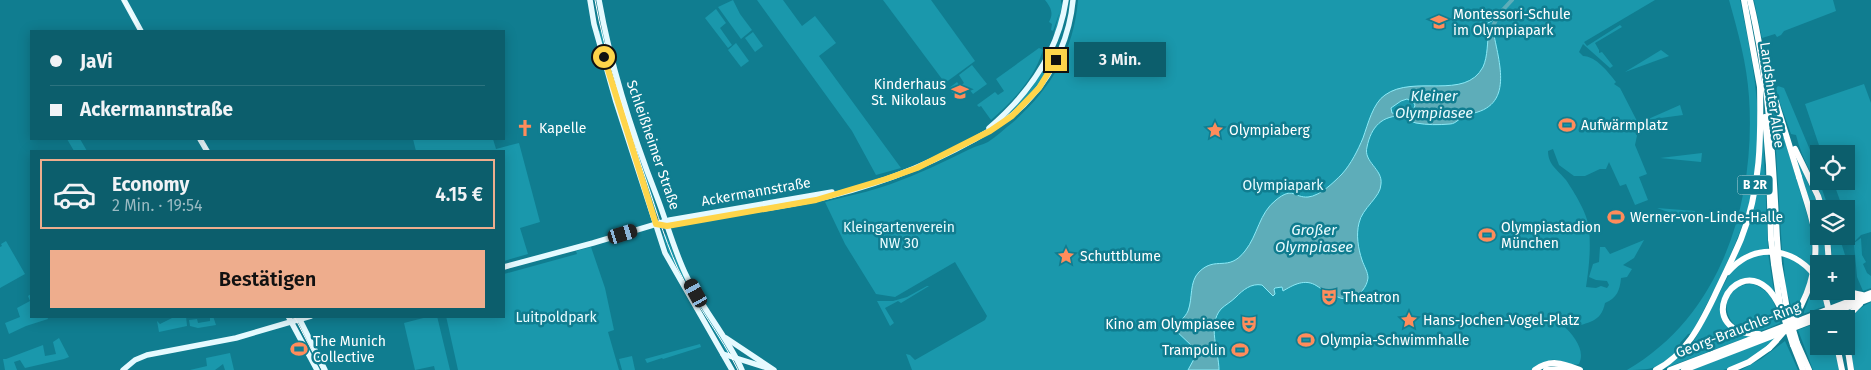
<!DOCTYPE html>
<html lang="de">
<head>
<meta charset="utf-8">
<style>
  body { margin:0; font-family:"Fira Sans",sans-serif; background:#156472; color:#f1f3f6; height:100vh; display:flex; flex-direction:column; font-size:19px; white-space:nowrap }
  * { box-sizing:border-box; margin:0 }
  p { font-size:16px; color:#9abac2 }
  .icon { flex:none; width:28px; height:28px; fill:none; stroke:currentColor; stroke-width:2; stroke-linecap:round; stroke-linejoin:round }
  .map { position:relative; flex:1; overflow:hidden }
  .sheet { position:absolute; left:30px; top:150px; width:475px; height:168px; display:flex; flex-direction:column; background:#0c5e6c; border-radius:0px; box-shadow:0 2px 12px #0003 }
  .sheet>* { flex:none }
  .guide { position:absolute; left:30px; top:30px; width:475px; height:110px; border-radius:0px; box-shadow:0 2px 12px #0003; display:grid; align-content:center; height:110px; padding:0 20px; background:#0c5e6c }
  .fabs { position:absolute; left:1810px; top:145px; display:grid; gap:10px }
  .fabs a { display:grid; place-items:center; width:45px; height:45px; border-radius:0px; background:#0c5e6c; box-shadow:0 2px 12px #0003; font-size:25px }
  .end { position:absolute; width:22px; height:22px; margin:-11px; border:6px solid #ffd54a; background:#111; box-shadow:0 0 0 2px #111 }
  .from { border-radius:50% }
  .bubble { position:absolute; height:35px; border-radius:0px; background:#0c5e6c; box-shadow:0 2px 12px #0003; font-size:16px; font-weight:600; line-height:35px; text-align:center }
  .car { position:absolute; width:15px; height:30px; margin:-15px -8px; border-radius:6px; box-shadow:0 0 4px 1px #0007; background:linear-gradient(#222 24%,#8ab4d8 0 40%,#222 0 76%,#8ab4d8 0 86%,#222 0) }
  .guide b { display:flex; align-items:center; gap:18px; height:48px; font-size:19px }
  .guide b+b { border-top:1px solid #2c737f }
  .guide i { width:12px; height:12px; background:#f1f3f6 }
  ul { padding:9px 0 0; list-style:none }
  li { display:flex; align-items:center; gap:15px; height:70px; margin:0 10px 8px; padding:0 10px; border:2px solid transparent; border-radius:0px }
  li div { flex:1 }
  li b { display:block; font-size:19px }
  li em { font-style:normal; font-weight:600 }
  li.selected { border-color:#eead8d }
  li>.icon { width:45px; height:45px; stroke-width:1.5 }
  .primary-button { display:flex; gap:10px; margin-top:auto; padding:10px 20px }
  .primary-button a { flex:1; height:58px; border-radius:0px; background:#eead8d; color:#111; font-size:20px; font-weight:600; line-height:58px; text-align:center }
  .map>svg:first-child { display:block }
  .green { fill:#1a98ac }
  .water { fill:#5eadb9; stroke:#8beaf7; fill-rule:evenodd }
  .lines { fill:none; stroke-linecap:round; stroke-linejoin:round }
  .stream { stroke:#8beaf7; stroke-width:1 }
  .canal { stroke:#5eadb9; stroke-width:4 }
  .major { stroke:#e5faff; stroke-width:5.5 }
  .highway { stroke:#fff; stroke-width:6 }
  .tram { stroke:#fff; stroke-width:1 }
  .highway-bridge { stroke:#fff; stroke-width:6 }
  .route { stroke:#ffd54a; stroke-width:6 }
  .labels { text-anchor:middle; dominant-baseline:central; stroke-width:5; stroke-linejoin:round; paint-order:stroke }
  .shield { fill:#107d90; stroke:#b7d8de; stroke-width:1 }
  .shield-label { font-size:12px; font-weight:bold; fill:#fff }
  .poi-label { font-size:14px; fill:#fff; stroke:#107d90; text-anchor:start }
  .street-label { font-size:14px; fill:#fff; stroke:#107d90 }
  .park-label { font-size:14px; fill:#e9fcff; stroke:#107d90 }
  .water-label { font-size:15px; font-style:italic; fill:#e8fbfe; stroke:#107d90 }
</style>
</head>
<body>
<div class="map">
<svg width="1871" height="370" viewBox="0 0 1871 370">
  <rect width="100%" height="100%" fill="#107d90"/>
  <!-- green -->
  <g class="green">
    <polygon points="733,0 740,14 752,30 741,39 718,7"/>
    <polygon points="757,0 783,0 802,26 815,16 836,43 819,56 901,168 876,175 852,131"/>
    <polygon points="883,0 931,0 975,61 945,83"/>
    <path d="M1045,0H1061V5L1063,0L1056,34L1054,33L1060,11L1053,31L1051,30L1052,24L1049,22C1054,13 1051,8 1045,0Z"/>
    <path d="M1078,0H1655L1584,42L1587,46L1620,25L1622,27L1595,43L1599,50V53L1602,52L1613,66L1610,68L1583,44L1579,52L1583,56C1596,56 1609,73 1616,82L1614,84L1620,88L1637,121L1638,131L1635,145L1647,174L1639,177L1648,200L1635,205L1626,184L1620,186L1609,162L1606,169H1600L1585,176H1574L1559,165L1553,149L1548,151C1548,165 1558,170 1566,180C1574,192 1588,214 1589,229C1591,248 1589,268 1586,287L1596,288L1601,286L1607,288L1609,285L1607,281L1596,280L1589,277L1593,264L1599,262L1600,247H1605L1610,254L1644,240L1634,258L1623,265L1632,269L1627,277L1621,278C1620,290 1617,298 1605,303C1601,323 1588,322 1571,328L1566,323L1564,326C1573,335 1586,350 1579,364C1570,367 1560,358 1551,360C1545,362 1538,367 1532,370H912L906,354L910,355L915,360L985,320L987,316L955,262L895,297L876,294L845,244L825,202C847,196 869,192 891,184C918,174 944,162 970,149C976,146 982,145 988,142C996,137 1004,129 1012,123C1050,90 1074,51 1078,0Z"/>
    <path d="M1729,0H1740C1754,68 1769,139 1748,208C1735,251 1713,292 1692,333L1688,334L1680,343L1682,347C1658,367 1659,370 1627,370C1722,315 1756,201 1749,97C1747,64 1738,32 1729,0Z"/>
    <polygon points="1754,0 1833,0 1836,11 1784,31 1781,35 1777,37 1775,34 1762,38"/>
    <polygon points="716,9 726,23 720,28 732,45 728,48 705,18"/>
    <polygon points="598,31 603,31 634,137 629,138"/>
    <polygon points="753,32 763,46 755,52 745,38"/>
    <polygon points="736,43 749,61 741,67 728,50"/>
    <path d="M1039,48L1043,50C1034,79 1013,101 991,120L981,106L979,107L977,105L995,92L998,95L1004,91L996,79Z"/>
    <polygon points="1661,50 1669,56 1625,72"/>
    <path d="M1050,60L1052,61C1041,85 1027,100 1006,116L1030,90Z"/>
    <polygon points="972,65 987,84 973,94 969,89 965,91 964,89 958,94 955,90 953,92 955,96 949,88 957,82 960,86 964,83 959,75"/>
    <polygon points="1864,84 1871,103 1871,232 1861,235 1855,241 1846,218 1846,209 1843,209 1833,181 1846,181 1846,154 1822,154 1805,104"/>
    <path d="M1778,86L1784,88L1810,150L1819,181L1829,209H1826C1818,183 1802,161 1796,135L1791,134L1775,89Z"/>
    <polygon points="1769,88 1809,221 1812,240 1811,267 1799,257 1782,250 1774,118"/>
    <polygon points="1680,105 1683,115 1646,120"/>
    <polygon points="1763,132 1768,249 1748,253 1732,264 1745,232"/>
    <polygon points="67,139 80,139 87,151 74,151"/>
    <polygon points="413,139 493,139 496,149 519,143 540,222 520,228 528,254 504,261 504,151 416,151"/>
    <polygon points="635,140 658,213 655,215 630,141"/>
    <polygon points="1702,153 1701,162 1660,158"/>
    <path d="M1794,154L1816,199L1819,209V236H1825L1827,264H1819V275L1817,272C1823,231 1806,193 1794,154Z"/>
    <polygon points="1657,208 1695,211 1693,221"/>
    <polygon points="666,234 674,255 688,283 725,343 730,352 727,353 670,256 663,236"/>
    <polygon points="1830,236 1839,236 1845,255 1843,264 1833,264"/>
    <polygon points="1861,238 1862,255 1866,262 1863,264 1867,273 1871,276 1871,288 1863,291 1857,277 1854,243"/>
    <polygon points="6,241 25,274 0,288 0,247 2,246 1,244"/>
    <polygon points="591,247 605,288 614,330 608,332 619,370 458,370 446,316 504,316 504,274 577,254 576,251"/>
    <polygon points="1768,253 1774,292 1751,279 1723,297 1727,323 1753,335 1660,370 1683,354 1695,339 1731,271 1748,258"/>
    <polygon points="1783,255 1794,259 1810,273 1806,288 1794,316 1786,289"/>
    <polygon points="1816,281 1825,306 1803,314"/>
    <path d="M1753,284C1773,292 1775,304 1780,323C1773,326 1766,330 1758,331C1720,336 1715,283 1753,284Z"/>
    <polygon points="927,286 929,286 901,303 898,301 885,308 894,323 890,326 877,301 893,301 907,297"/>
    <polygon points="31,294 31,316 47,316 48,319 26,326 9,334 5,323 20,317 17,308 30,301 28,296"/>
    <path d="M1871,302V370H1854C1850,341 1838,317 1871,302Z"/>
    <polygon points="179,316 186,316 187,326 159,332 157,321 160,324 172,318"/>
    <polygon points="210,316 213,316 216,325 198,328 190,326 189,320 197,319 198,323 210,321"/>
    <polygon points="431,316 437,316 450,370 435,370 434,366 415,370 404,323"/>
    <polygon points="1819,322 1819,346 1834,346 1839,370 1813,370 1798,330"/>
    <path d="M1777,337C1764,351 1742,366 1723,370C1713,370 1702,370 1691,370Z"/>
    <polygon points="59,338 69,357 64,359 25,368 20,360 14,362 17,370 5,370 3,359 6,359 43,345 45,356 56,354 53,342"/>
    <polygon points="1785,341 1798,370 1741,370 1761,359"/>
    <polygon points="700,344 701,347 663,359 662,358 647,363 645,359"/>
    <polygon points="230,353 234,370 225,370 223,364 215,370 190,370 207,366 206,358"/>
    <polygon points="632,356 635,370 622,370 619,359"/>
  </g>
  <!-- water -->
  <path class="water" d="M1489,30H1493C1499,63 1515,107 1469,114C1461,115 1457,124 1450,124C1438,125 1427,125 1416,123C1410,122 1408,117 1403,116C1382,115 1371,127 1367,147C1363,162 1383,169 1381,184C1381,197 1362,208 1359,223C1356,235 1358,248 1362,260C1364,266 1368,272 1368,278C1367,287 1360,295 1352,298C1343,300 1337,298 1331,292C1325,293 1322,289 1317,286C1305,278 1293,285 1283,291L1282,287L1275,288L1274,289L1275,294L1273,296L1262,285C1251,283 1243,290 1236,297C1231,302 1225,305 1221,309C1207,325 1219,352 1219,370H1188L1194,359L1193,347L1173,328C1178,322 1185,318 1188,311C1193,298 1189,282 1199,272C1216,255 1228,273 1245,251C1258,235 1259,213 1276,200C1293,186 1294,198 1308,197C1320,196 1334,182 1342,174C1351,164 1358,150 1363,138C1368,124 1373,103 1385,95C1414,74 1465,101 1483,67C1488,56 1487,42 1489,30ZM1407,99L1413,102L1415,105L1413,112L1405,111L1398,114L1392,113L1391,108L1401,101Z"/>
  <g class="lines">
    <!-- stream -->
    <polyline class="stream" points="1488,23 1497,18"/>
    <!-- canal -->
    <polyline class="canal" points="1491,30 1499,14 1512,0"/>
    <!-- major -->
    <g class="major">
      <polyline points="124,0 141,31"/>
      <polyline points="590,0 594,24 616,102 665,253 732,370"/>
      <path d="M599,0C611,67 632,133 657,197C667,223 674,250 686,275C702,309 727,336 742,370"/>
      <path d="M989,128C1029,94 1058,53 1066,0"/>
      <polyline points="200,139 207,151"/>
      <path d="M656,224L667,226C713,214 762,211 808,201C866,189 923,168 975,139C996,127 1016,115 1032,96C1055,71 1070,34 1073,0"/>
      <polyline points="504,267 593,243 670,220 832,192"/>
      <polyline points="288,316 317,370"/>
      <polyline points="299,318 325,370"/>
      <polyline points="726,338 774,370"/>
      <polyline points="723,354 771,369"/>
      <polyline points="123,370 135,360 147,355 236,338 311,316"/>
    </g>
    <!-- highway -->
    <g class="highway">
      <polyline points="1744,0 1760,87"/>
      <path d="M1750,0C1769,78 1773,159 1777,239"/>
      <polyline points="1767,73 1799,177"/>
      <polyline points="1765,117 1769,165 1771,239"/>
      <polyline points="1795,149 1818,196 1822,209"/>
      <polyline points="1827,236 1829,264"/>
      <polyline points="1774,264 1780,304"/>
      <polyline points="1779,264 1787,309"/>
      <path d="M1728,272C1756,240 1797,248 1819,281"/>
      <polyline points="1843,291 1862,295"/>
      <polyline points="1846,322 1848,316 1860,304"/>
      <path d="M1759,334C1693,334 1731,257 1767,288C1774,294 1778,303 1782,311"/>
      <polyline points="1846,338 1851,370"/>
      <polyline points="1797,343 1809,370"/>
      <polyline points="1793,345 1803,370"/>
      <polyline points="1837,346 1842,370"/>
      <path d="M1535,370C1551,358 1564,364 1580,370"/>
      <polyline points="1546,370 1572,368"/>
      <path d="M1656,370C1686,354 1700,326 1714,297C1723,278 1733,258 1741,239C1761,189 1761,137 1760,85"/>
      <polyline points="1670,370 1871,293"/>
      <polyline points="1684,370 1871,298"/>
      <polyline points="1730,370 1749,362 1769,348"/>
    </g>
    <!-- tram -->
    <g class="tram">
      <polyline points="123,0 140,31"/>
      <path d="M595,0C605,56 624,110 641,165C653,199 663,236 678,269C695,304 721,335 738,370"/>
      <polyline points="201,139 208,151"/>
      <polyline points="294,316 322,370"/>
    </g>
    <!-- highway-bridge -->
    <g class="highway-bridge">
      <polyline points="1771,239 1774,264"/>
      <polyline points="1777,239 1779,264"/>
      <polyline points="1824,291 1831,319"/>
      <polyline points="1787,309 1797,343"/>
      <polyline points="1782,311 1793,345"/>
      <path d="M1769,348C1802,316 1821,275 1814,229C1811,212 1804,194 1799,177"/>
    </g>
  </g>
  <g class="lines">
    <!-- route -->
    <polyline class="route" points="604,57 656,224 667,226 816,200 886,179 917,168 990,131 1012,116 1039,88 1056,60"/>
  </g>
  <!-- icons -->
  <defs>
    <g id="school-bare" transform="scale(1.35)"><path d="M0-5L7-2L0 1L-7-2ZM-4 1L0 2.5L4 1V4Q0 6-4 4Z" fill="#ff8c5b" stroke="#107d90" stroke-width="2.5" paint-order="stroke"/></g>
    <g id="stadium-bare" transform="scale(1.35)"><path d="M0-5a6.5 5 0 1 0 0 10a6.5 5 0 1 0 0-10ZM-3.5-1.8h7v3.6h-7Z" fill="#ff8c5b" stroke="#107d90" stroke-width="2.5" paint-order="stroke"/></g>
    <g id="church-bare" transform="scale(1.35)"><path d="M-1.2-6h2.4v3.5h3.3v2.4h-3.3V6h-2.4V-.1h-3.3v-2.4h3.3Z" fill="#ff8c5b" stroke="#107d90" stroke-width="2.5" paint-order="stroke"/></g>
    <g id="sight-bare" transform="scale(1.35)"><path d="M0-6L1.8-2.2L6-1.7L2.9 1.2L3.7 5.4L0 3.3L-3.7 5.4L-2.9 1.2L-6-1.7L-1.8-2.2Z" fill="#ff8c5b" stroke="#107d90" stroke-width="2.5" paint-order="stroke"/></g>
    <g id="theatre-bare" transform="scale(1.35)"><path d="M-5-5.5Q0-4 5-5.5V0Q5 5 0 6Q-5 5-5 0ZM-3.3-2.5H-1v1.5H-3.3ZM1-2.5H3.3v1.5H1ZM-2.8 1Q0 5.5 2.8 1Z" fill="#ff8c5b" stroke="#107d90" stroke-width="2.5" paint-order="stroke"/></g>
  </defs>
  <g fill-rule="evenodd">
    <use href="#school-bare" x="1439" y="22"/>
    <use href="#school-bare" x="960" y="92"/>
    <use href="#stadium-bare" x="1567" y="125"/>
    <use href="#church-bare" x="525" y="128"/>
    <use href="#sight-bare" x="1215" y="130"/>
    <use href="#stadium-bare" x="1616" y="217"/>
    <use href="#stadium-bare" x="1487" y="235"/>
    <use href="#sight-bare" x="1066" y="256"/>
    <use href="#theatre-bare" x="1329" y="297"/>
    <use href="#sight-bare" x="1409" y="320"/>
    <use href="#theatre-bare" x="1249" y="324"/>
    <use href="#stadium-bare" x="1306" y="340"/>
    <use href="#stadium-bare" x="299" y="349"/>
    <use href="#stadium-bare" x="1240" y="350"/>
  </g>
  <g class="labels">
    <!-- shield labels -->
    <rect class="shield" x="1737.5" y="175.5" width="35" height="19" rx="4"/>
    <g class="shield-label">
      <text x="1755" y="185">B 2R</text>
    </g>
    <!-- poi labels -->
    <g class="poi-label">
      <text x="1453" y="14">Montessori-Schule<tspan x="1453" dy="16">im Olympiapark</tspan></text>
      <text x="946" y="84" text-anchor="end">Kinderhaus<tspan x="946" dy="16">St. Nikolaus</tspan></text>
      <text x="1581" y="125">Aufwärmplatz</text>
      <text x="539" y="128">Kapelle</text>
      <text x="1229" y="130">Olympiaberg</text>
      <text x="1630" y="217">Werner-von-Linde-Halle</text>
      <text x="1501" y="227">Olympiastadion<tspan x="1501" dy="16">München</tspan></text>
      <text x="1080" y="256">Schuttblume</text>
      <text x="1343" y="297">Theatron</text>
      <text x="1423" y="320">Hans-Jochen-Vogel-Platz</text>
      <text x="1235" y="324" text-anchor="end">Kino am Olympiasee</text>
      <text x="1320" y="340">Olympia-Schwimmhalle</text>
      <text x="313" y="341">The Munich<tspan x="313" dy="16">Collective</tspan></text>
      <text x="1226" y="350" text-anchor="end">Trampolin</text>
    </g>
    <!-- street labels -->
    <g class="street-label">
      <text transform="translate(1772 95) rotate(82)">Landshuter Allee</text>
      <text transform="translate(653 145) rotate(71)">Schleißheimer Straße</text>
      <text transform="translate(756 192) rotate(-10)">Ackermannstraße</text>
      <text transform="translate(1738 330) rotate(-21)">Georg-Brauchle-Ring</text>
    </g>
    <!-- park labels -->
    <g class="park-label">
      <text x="1283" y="185">Olympiapark</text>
      <text x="899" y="227">Kleingartenverein<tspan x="899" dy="16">NW 30</tspan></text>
      <text x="556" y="317">Luitpoldpark</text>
    </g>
    <!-- water labels -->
    <g class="water-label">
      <text x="1434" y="96">Kleiner<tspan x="1434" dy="17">Olympiasee</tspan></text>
      <text x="1314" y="230">Großer<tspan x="1314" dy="17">Olympiasee</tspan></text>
    </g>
  </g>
</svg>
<div class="fabs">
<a><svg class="icon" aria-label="locate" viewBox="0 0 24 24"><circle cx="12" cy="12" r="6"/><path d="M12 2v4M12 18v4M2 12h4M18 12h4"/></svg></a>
<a><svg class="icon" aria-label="layers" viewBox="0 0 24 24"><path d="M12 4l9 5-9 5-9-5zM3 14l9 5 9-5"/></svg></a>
<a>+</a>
<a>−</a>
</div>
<i class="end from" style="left:604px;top:57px"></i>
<i class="end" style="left:1056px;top:60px"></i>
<div class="bubble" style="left:1074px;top:42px;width:92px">3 Min.</div>
<i class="car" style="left:623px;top:234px;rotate:73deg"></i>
<i class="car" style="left:696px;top:293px;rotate:331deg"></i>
<div class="guide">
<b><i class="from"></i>JaVi</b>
<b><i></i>Ackermannstraße</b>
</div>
<section class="sheet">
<ul>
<li class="selected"><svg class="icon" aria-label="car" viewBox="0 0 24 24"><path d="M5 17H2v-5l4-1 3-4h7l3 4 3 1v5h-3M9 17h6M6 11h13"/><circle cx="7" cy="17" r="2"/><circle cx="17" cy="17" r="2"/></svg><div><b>Economy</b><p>2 Min. · 19:54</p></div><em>4.15 €</em></li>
</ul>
<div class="primary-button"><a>Bestätigen</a></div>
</section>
</div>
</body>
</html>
